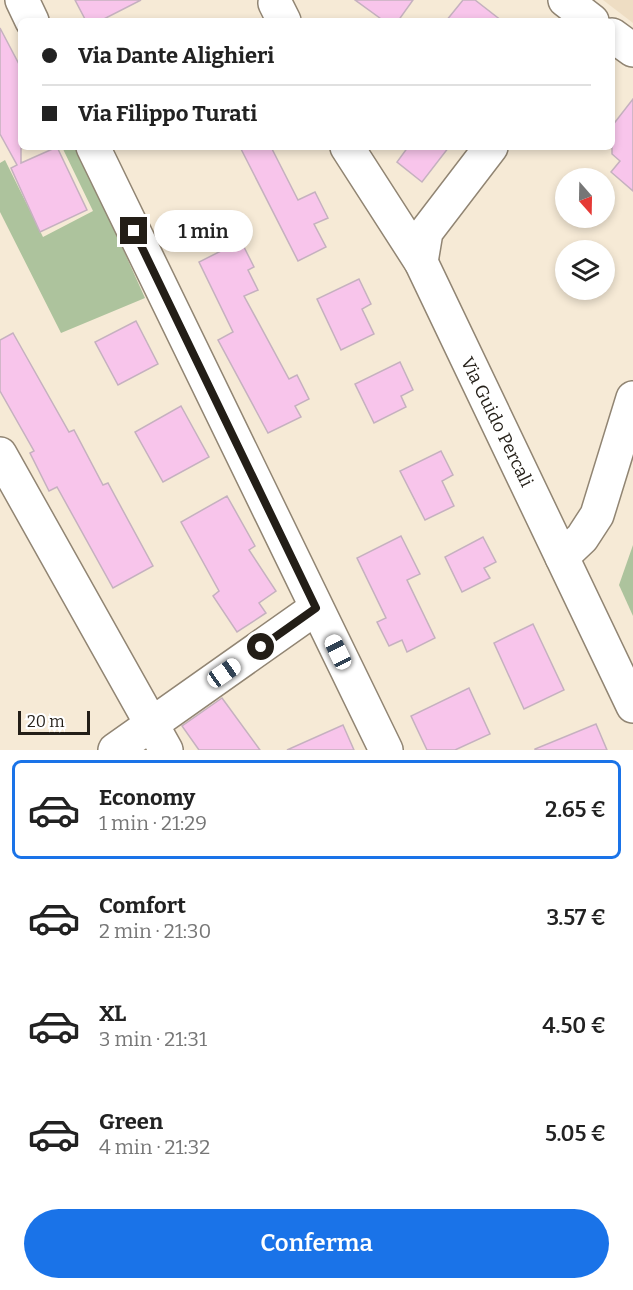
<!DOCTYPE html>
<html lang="it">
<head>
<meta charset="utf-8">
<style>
  body { margin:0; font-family:Bitter,serif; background:#f6f6f6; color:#222; height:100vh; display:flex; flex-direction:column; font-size:22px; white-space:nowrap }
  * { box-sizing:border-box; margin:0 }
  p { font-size:20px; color:#767676 }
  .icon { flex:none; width:33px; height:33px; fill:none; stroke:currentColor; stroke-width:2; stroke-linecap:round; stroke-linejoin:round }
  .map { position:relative; height:750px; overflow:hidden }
  .side { display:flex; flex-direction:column; background:#fff; flex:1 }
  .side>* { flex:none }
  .hud { position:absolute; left:18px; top:18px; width:597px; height:132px; border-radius:9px; box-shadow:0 3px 9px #0003; display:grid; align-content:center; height:132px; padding:0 24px; background:#fff }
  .needle { width:39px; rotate:160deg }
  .tools { position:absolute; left:555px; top:168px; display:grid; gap:12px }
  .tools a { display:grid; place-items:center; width:60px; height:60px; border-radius:50%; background:#fff; box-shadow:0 3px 9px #0003; font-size:30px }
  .scale { position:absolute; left:18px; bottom:15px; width:72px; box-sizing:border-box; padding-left:6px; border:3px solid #231e17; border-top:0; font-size:16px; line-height:21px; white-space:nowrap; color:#231e17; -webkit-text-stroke:4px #fff; paint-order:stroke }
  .end { position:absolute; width:27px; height:27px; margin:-14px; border:8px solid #231e17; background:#fff; box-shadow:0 0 0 3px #fff }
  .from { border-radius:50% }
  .bubble { position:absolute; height:42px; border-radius:21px; background:#fff; box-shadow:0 3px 9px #0003; font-size:20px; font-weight:600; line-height:42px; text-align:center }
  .car { position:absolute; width:18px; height:36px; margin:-18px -9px; border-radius:8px; box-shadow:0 0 4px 2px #0007; background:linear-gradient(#fff 24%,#345 0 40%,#fff 0 76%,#345 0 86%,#fff 0) }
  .hud b { display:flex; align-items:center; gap:21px; height:57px; font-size:22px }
  .hud b+b { border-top:2px solid #e0e0e0 }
  .hud i { width:15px; height:15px; background:#222 }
  ul { padding:10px 0 0; list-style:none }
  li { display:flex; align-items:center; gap:18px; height:99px; margin:0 12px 9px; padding:0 12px; border:3px solid transparent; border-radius:9px }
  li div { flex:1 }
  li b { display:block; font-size:22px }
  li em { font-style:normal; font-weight:600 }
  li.selected { border-color:#1a73e8 }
  li>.icon { width:54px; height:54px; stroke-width:1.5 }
  .cta { display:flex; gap:12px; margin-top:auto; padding:12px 24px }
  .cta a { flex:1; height:69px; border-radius:36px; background:#1a73e8; color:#fff; font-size:24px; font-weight:600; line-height:69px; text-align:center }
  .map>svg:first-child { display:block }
  .built { fill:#eeddc3 }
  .green { fill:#adc39d }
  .building { fill:#f8c5eb; stroke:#c5b1bf; stroke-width:1.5 }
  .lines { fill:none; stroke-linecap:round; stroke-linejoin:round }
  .minor-casing { stroke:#918573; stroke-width:36 }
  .minor { stroke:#fff; stroke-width:33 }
  .route { stroke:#231e17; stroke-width:8 }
  .labels { text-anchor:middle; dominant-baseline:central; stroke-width:5; stroke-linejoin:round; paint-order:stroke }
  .street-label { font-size:18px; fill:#231e17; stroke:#fff }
</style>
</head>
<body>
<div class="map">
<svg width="633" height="750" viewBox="0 0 633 750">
  <rect width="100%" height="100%" fill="#f6ead6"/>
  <!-- built -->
  <polygon class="built" points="603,0 633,0 633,23"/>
  <!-- green -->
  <g class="green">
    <polygon points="62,147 77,147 145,298 61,333 0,212 0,163 5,160 43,237 93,211"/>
    <polygon points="633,545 633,616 619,585"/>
  </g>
  <!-- building -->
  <g class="building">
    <polygon points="75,0 141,0 100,21 86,21"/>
    <polygon points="355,0 413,0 398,21 384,21"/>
    <polygon points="463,0 475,0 502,21 446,21"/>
    <polygon points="0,28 21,68 21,163 57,147 87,210 40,232 11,168 17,165 0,134"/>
    <polygon points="633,99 633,191 611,172 620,161 612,154 612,126"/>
    <polygon points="240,147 271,147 298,200 315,192 328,218 314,224 326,247 298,261"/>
    <polygon points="408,147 449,147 422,182 397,162"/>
    <polygon points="241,241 254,267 248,270 258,290 244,296 289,379 297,375 309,399 295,406 301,417 268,433 218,340 233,332 199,262"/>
    <polygon points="359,279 371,304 362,309 374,334 341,350 317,299"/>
    <polygon points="136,321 158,364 118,385 95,342"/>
    <polygon points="13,333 69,432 74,430 103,485 108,483 153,566 113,588 57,487 49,491 30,453 34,451 0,391 0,340"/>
    <polygon points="400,362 413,390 401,396 406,407 374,423 355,384"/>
    <polygon points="181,406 209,457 163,482 135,432"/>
    <polygon points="441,451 453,475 442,481 454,506 425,520 400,471"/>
    <polygon points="227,496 255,546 249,550 276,591 259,603 266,613 237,632 213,596 219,591 181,522"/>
    <polygon points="401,536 420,574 407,580 435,638 407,652 402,640 389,646 377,622 386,618 357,558"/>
    <polygon points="483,537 496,562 484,568 490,578 462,592 445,557"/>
    <polygon points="533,624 564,690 524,709 494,643"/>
    <polygon points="469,688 490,734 455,750 427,750 411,716"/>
    <polygon points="222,698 260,750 199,750 182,726"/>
    <polygon points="596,724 607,750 535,750 535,749"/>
    <polygon points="343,725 354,750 287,750"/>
  </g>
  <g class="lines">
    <!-- minor casing -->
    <g class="minor-casing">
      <g id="minor">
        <polyline points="22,0 32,21"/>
        <polyline points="565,0 592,21"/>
        <polyline points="275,3 284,21"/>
        <polyline points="612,35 633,50"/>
        <polyline points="93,147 386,750"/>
        <polyline points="347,147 421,262 633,706"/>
        <polyline points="421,262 426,232 491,147"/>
        <polyline points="0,454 166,750"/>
        <polyline points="562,557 582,538 597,515 633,398"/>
        <polyline points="115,750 316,608"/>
      </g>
    </g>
    <!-- minor -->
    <use href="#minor" class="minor"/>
  </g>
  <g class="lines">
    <!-- route -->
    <polyline class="route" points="134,231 316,608 261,647"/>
  </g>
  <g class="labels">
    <!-- street labels -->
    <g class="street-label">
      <text transform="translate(497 422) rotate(64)">Via Guido Percali</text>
    </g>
  </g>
</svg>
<div class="tools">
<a><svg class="needle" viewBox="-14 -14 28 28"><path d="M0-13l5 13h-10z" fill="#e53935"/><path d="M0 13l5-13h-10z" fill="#767676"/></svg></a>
<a><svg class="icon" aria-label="layers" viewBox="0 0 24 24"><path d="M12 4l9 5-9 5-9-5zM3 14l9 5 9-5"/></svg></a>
</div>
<div class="scale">20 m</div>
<i class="end from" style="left:261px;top:647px"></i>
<i class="end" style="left:134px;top:231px"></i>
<div class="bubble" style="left:154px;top:210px;width:99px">1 min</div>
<i class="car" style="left:338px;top:652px;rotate:334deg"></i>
<i class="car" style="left:224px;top:673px;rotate:55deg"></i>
<div class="hud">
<b><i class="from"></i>Via Dante Alighieri</b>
<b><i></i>Via Filippo Turati</b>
</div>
</div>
<section class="side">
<ul>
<li class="selected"><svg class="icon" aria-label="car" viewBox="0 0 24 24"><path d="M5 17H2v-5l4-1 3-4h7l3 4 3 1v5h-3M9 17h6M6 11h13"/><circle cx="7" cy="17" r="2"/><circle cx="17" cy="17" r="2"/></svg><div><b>Economy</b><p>1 min · 21:29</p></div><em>2.65 €</em></li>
<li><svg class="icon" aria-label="car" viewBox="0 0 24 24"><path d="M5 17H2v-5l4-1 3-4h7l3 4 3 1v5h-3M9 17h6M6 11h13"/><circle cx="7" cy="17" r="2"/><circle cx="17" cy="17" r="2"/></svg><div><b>Comfort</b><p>2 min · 21:30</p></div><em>3.57 €</em></li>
<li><svg class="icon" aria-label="car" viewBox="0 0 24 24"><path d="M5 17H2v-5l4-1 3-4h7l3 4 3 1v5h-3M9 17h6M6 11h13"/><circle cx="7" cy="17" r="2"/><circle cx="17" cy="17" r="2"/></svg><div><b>XL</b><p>3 min · 21:31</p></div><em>4.50 €</em></li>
<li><svg class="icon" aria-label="car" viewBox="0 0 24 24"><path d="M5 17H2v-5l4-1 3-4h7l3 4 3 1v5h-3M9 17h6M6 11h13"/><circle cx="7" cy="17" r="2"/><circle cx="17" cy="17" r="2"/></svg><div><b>Green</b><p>4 min · 21:32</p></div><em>5.05 €</em></li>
</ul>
<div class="cta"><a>Conferma</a></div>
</section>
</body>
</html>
